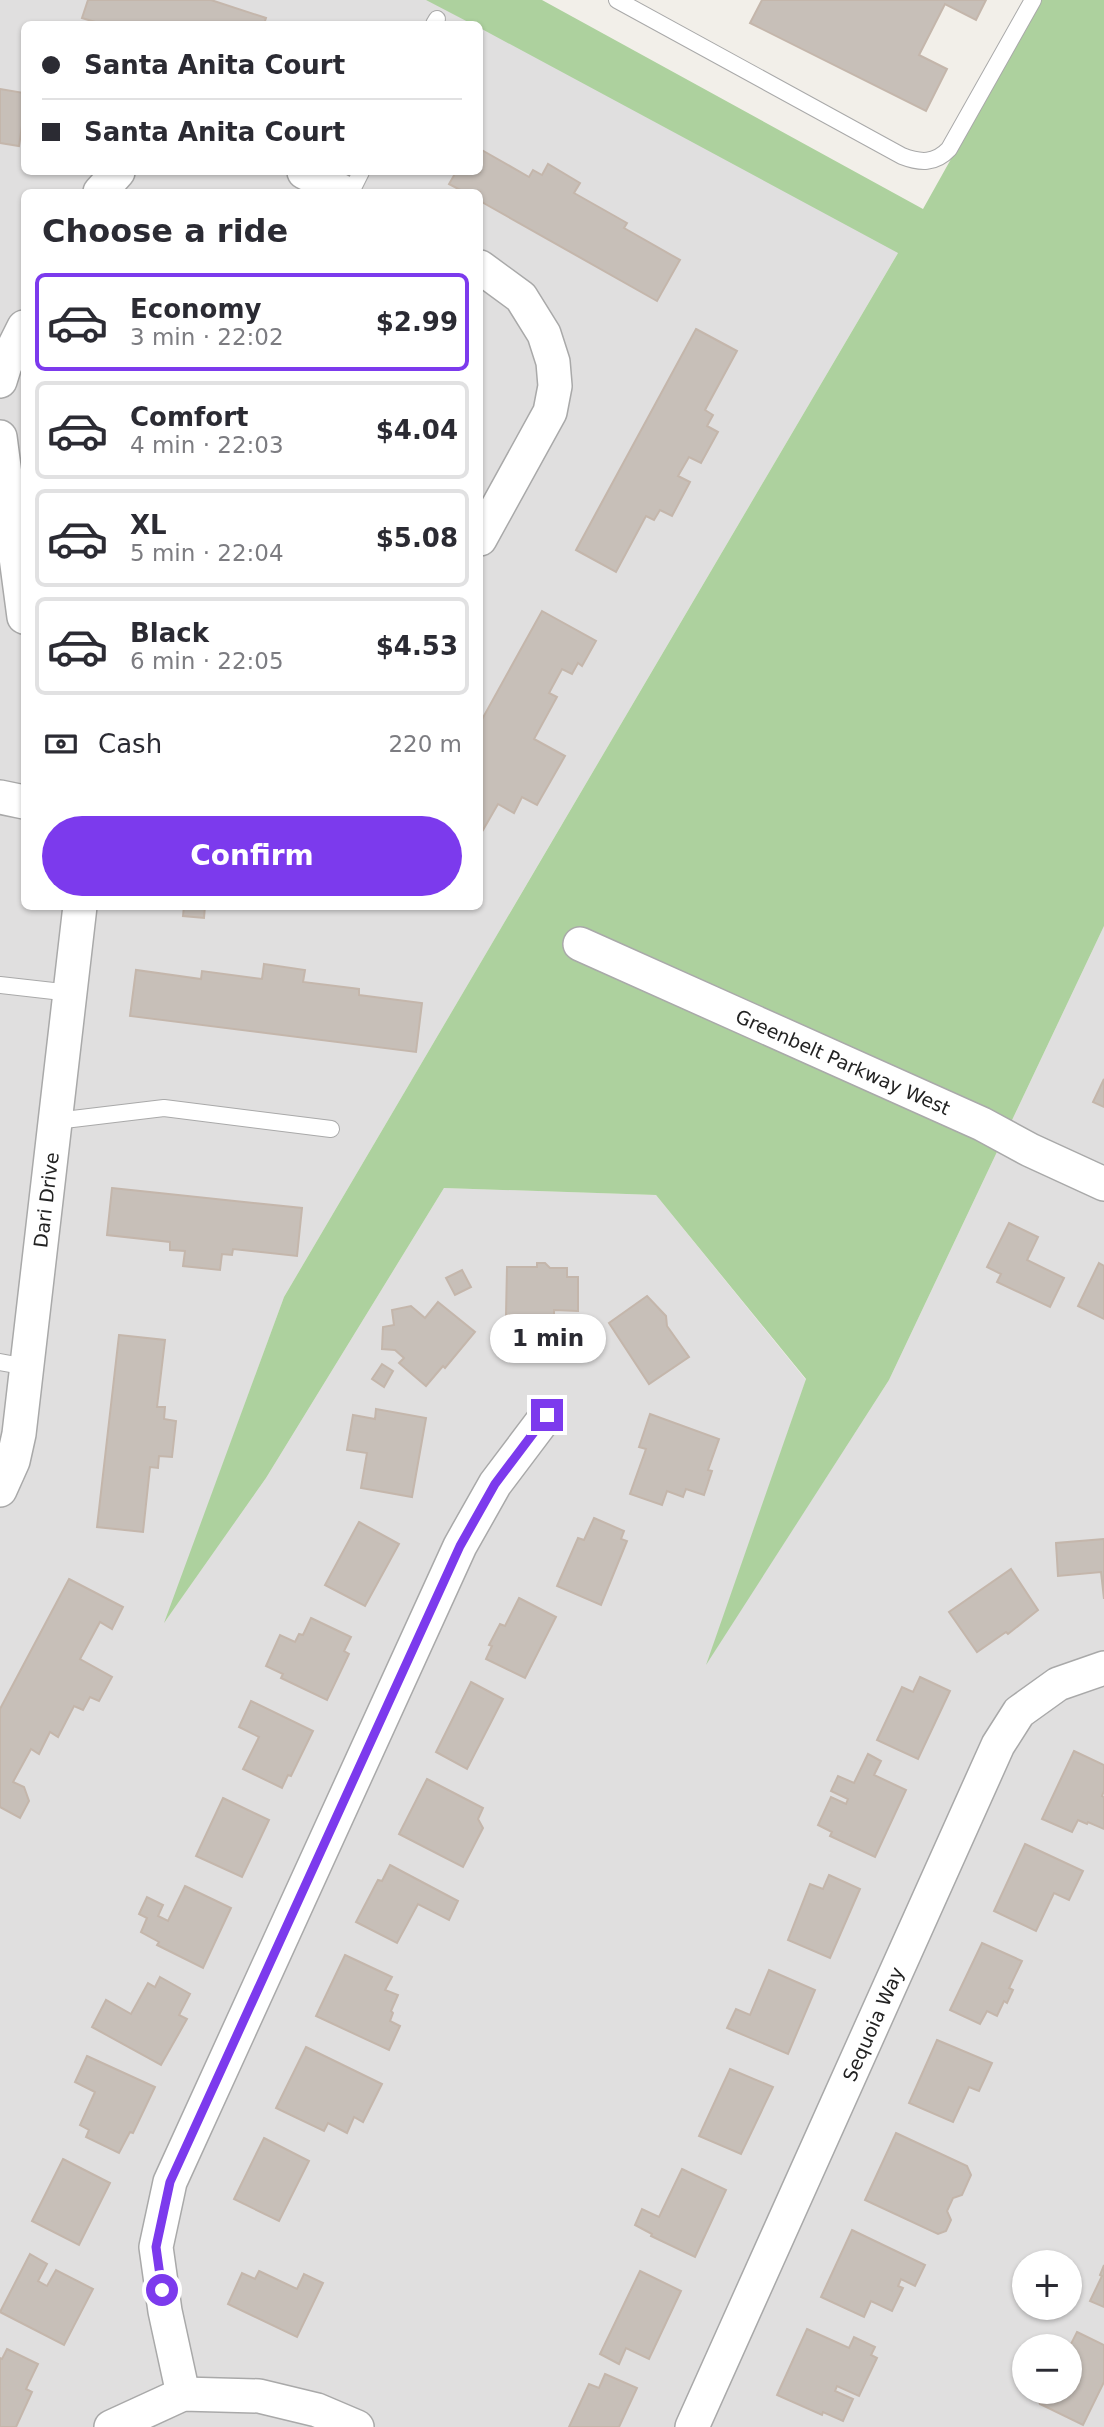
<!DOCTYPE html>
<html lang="en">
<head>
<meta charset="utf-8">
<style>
  body { margin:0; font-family:"DejaVu Sans",sans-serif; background:#f2f2f3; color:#2b2b33; height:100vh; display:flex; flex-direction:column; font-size:26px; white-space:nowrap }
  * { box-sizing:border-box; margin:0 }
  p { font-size:23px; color:#7c7c81 }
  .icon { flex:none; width:38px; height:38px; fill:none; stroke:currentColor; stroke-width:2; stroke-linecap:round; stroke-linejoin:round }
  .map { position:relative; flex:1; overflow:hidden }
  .side { position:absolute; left:21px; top:189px; width:462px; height:721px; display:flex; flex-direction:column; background:#fff; border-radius:10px; box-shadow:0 2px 5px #0004 }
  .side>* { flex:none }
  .top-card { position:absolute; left:21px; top:21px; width:462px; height:154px; border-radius:10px; box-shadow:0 2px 5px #0004; display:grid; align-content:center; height:154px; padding:0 21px; background:#fff }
  .fabs { position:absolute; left:1012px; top:2250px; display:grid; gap:14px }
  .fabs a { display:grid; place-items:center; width:70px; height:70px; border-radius:50%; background:#fff; box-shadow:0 2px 5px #0004; font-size:35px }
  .end { position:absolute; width:32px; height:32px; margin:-16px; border:9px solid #7c3aed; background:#fff; box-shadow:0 0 0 4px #fff }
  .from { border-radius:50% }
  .bubble { position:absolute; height:49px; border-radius:24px; background:#fff; box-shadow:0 2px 5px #0004; font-size:23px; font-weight:600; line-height:49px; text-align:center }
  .top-card b { display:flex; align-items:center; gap:24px; height:66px; font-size:26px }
  .top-card b+b { border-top:2px solid #e1e1e2 }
  .top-card i { width:18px; height:18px; background:#2b2b33 }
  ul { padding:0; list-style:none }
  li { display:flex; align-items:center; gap:21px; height:98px; margin:0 14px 10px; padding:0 7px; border:4px solid #e1e1e2; border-radius:10px }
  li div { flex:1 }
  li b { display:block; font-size:26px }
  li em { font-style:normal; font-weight:600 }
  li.active { border-color:#7c3aed }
  li>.icon { width:63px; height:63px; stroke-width:1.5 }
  h2 { padding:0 21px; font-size:32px; line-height:84px }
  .pay { display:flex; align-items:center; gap:18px; height:77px; padding:0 21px; font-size:26px }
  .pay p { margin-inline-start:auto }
  .primary-button { display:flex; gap:14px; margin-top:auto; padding:14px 21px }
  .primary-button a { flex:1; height:80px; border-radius:42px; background:#7c3aed; color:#fff; font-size:28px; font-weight:600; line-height:80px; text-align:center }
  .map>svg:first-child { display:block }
  .residential { fill:#e0dfdf; fill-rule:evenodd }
  .forest { fill:#add19e }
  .building { fill:#c7bfb8; stroke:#c4b6ab; stroke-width:2 }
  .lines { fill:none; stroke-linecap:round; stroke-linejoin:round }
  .service-casing { stroke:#a9a9a9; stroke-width:18 }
  .minor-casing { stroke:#a9a9a9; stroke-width:36 }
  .service { stroke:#fff; stroke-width:16 }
  .minor { stroke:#fff; stroke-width:33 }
  .route { stroke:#7c3aed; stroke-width:9 }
  .labels { text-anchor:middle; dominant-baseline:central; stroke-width:6; stroke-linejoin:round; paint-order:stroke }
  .street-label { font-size:19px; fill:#222; stroke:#fff }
</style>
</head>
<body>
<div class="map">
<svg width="1104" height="2427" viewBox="0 0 1104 2427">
  <rect width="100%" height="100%" fill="#f2efe9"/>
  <!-- residential -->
  <path class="residential" d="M0,0H512L915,224L284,1297L166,1620L266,1478L444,1188L656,1195L806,1380L708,1661L889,1380L1104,926V2427H0ZM24,24H480V172H24ZM24,192H480V906H24ZM1024,2263H1069V2308H1024ZM1024,2347H1069V2392H1024Z"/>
  <!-- forest -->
  <polygon class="forest" points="426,0 542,0 923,209 1040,0 1104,0 1104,926 889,1380 706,1665 806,1379 656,1195 444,1188 266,1478 164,1623 284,1297 898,253 480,28 480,24 472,24"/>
  <!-- building -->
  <g class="building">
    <polygon points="88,0 211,0 266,18 264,24 102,24 82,18"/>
    <polygon points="762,0 986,0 976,20 945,4 919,55 947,69 926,111 750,23"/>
    <polygon points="0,89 24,93 24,113 19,146 0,143"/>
    <polygon points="480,149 529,177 533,170 542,175 548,164 580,183 574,193 627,223 624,228 680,260 657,301 480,201 480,192 464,192 449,184 456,172 480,172"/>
    <polygon points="696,329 737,351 705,410 713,415 707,426 718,432 701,463 689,457 678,476 690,482 672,516 660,510 654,520 646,516 616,572 576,550"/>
    <polygon points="542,611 596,641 582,666 578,663 572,674 562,669 549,693 557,697 534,739 565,756 537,805 522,797 514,813 498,804 483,830 480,828 480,723"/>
    <polygon points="184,906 205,906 204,918 183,916"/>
    <polygon points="264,964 305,970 303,982 359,989 359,995 422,1003 416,1052 130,1016 136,970 201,979 202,971 262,979"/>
    <polygon points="1104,1079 1104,1107 1093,1102"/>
    <polygon points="112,1188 302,1208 297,1256 233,1249 232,1255 222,1254 220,1270 183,1266 185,1251 170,1250 170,1242 107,1235"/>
    <polygon points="1009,1223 1038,1237 1027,1260 1064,1278 1050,1307 997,1282 1001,1274 987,1267"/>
    <polygon points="537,1263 545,1263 550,1268 567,1268 567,1277 578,1277 578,1311 554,1310 554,1316 506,1315 507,1267 537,1267"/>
    <polygon points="1099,1263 1104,1266 1104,1319 1078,1306"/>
    <polygon points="462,1270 471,1287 455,1295 446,1278"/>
    <polygon points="647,1296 666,1316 667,1326 689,1357 649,1384 609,1323"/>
    <polygon points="438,1302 475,1332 445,1368 443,1366 426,1386 399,1363 404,1358 395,1350 382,1349 383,1327 394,1325 392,1310 411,1306 425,1318"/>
    <polygon points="119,1335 165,1340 157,1407 165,1407 164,1419 176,1421 172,1457 159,1456 158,1468 150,1467 143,1532 97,1527"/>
    <polygon points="382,1364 393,1371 384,1387 372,1379"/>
    <polygon points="376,1409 426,1418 412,1497 361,1488 367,1453 347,1450 353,1415 375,1419"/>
    <polygon points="650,1414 719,1439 708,1470 712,1471 704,1495 686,1489 683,1497 667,1491 662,1505 630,1494 646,1449 639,1447"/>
    <polygon points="594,1518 624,1531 621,1539 627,1541 601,1605 557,1586 578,1538 584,1540"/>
    <polygon points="359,1522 399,1544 365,1606 325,1585"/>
    <polygon points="1104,1539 1104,1599 1101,1572 1058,1576 1056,1543"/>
    <polygon points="1011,1569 1038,1610 1008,1634 1006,1632 977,1652 949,1612"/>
    <polygon points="69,1579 123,1607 112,1629 100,1622 80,1659 112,1677 99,1701 90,1697 83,1710 74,1706 58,1737 50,1732 39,1754 31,1749 13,1782 24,1787 29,1801 20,1818 0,1807 0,1709"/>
    <polygon points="519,1598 556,1617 525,1678 486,1659 492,1646 489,1645 500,1624 505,1626"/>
    <polygon points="311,1618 351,1637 344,1651 349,1654 327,1700 281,1678 283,1674 266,1666 280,1635 295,1642 299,1634 303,1635"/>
    <polygon points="920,1677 950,1691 918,1759 877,1740 902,1687 913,1692"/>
    <polygon points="471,1682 503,1699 467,1769 436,1752"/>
    <polygon points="251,1701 313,1731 291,1776 288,1775 282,1788 243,1769 259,1737 239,1727"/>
    <polygon points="1074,1751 1104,1765 1104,1791 1102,1796 1104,1797 1104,1829 1088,1822 1087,1824 1078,1820 1072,1832 1042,1819"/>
    <polygon points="868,1754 881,1761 874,1775 906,1790 875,1857 830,1836 832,1832 818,1825 831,1797 846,1804 848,1799 831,1791 838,1776 854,1783"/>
    <polygon points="427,1779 483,1808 478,1819 483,1828 463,1867 399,1834"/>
    <polygon points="223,1798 269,1820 242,1877 196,1856"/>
    <polygon points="1025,1844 1083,1871 1069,1900 1054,1893 1036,1931 994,1911"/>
    <polygon points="390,1865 458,1901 449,1920 418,1904 397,1943 356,1922 378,1880 382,1881"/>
    <polygon points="829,1875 860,1889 830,1958 788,1940 810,1884 823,1889"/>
    <polygon points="185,1886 231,1908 203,1968 157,1945 159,1942 141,1932 147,1918 139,1914 147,1897 163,1905 158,1916 168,1921"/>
    <polygon points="982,1943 1022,1961 1009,1988 1013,1990 1007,2003 1004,2001 997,2016 987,2011 980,2024 950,2010"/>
    <polygon points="345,1955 392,1977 385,1990 398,1995 391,2011 393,2013 390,2021 400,2026 389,2050 316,2016"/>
    <polygon points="769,1970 815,1990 788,2054 727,2028 736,2009 750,2015"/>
    <polygon points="160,1977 190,1994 179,2015 187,2019 161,2065 92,2027 106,2000 131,2014 148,1983 155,1987"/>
    <polygon points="937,2040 992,2063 979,2091 969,2087 953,2122 909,2103"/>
    <polygon points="306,2047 382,2084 363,2122 354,2117 347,2133 328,2123 324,2131 276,2108"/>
    <polygon points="87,2056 155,2087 133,2133 130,2132 119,2153 86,2137 89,2130 80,2125 95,2092 75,2082"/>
    <polygon points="730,2069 773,2087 741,2154 699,2136"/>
    <polygon points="896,2133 967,2166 971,2175 962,2195 953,2198 947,2211 951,2220 946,2231 938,2234 865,2200"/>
    <polygon points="264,2138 309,2161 279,2221 234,2199"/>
    <polygon points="63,2159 110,2183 79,2245 32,2221"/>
    <polygon points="682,2169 726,2190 695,2257 651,2236 652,2234 635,2225 642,2209 659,2217"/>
    <polygon points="852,2230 925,2265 915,2286 901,2279 898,2286 903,2288 892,2311 871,2301 864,2317 821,2297"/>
    <polygon points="30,2254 47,2264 38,2281 47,2286 56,2270 93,2289 64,2345 0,2312"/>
    <polygon points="1104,2265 1104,2307 1090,2301 1102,2276 1100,2275"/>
    <polygon points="259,2271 297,2289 304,2274 323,2283 297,2337 228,2304 242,2273 255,2279"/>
    <polygon points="640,2271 681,2291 649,2359 626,2348 619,2364 600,2354"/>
    <polygon points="807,2329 849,2348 854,2337 875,2347 871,2355 877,2358 859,2396 837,2386 835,2391 853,2399 843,2421 823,2412 822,2415 777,2395"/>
    <polygon points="1077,2332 1104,2345 1104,2382 1083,2425 1040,2404 1036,2392 1069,2392 1069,2348"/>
    <polygon points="7,2349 38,2364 26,2389 32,2392 16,2427 0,2427 0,2358 2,2359"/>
    <polygon points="605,2374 637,2388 619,2427 569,2427 589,2384 599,2388"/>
  </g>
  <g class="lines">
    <!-- service casing -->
    <g class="service-casing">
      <g id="service">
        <path d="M617,0L902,156C920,163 935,164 949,149L1033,0"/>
        <polyline points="434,24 437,19"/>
        <polyline points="351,192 361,172"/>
        <polyline points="0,985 71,993"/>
        <polyline points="56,1121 164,1108 331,1129"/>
        <polyline points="0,1362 27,1367"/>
      </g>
    </g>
    <!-- minor casing -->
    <g class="minor-casing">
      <g id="minor">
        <polyline points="304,172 343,192"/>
        <polyline points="100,192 118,172"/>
        <polyline points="480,267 521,297 544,334 553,362 555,386 550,412 480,539"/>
        <polyline points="0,381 5,365 24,327"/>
        <polyline points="0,437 24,617"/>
        <polyline points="0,797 24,802"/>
        <polyline points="580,944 982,1124 1030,1150 1104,1184"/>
        <polyline points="0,1490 13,1461 19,1434 80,906"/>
        <polyline points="183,2394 165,2311 156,2247 170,2182 460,1546 495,1484 547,1415"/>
        <polyline points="111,2427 183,2394 259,2396 317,2410 357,2427"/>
        <polyline points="692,2427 998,1745 1019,1712 1058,1684 1104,1668"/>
      </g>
    </g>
    <!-- service -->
    <use href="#service" class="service"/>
    <!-- minor -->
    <use href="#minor" class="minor"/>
  </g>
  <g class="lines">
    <!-- route -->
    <polyline class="route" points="162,2290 156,2247 170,2182 460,1546 495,1484 547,1415"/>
  </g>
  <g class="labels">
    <!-- street labels -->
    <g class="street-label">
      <text transform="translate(843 1062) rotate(24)">Greenbelt Parkway West</text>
      <text transform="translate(46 1200) rotate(-83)">Dari Drive</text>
      <text transform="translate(873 2024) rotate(-66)">Sequoia Way</text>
    </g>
  </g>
</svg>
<div class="fabs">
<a>+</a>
<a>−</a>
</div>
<i class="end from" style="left:162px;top:2290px"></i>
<i class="end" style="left:547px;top:1415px"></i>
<div class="bubble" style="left:490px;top:1314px;width:116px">1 min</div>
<div class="top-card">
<b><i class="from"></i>Santa Anita Court</b>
<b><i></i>Santa Anita Court</b>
</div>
<section class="side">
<h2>Choose a ride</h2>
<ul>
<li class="active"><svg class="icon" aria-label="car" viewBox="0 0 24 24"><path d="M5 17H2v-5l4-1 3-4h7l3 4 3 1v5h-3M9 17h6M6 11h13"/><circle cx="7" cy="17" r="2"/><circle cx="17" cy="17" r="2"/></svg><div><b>Economy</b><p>3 min · 22:02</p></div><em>$2.99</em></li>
<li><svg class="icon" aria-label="car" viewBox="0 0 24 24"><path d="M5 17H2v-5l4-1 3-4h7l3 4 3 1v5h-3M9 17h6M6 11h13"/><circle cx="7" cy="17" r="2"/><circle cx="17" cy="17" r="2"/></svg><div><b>Comfort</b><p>4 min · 22:03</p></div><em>$4.04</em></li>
<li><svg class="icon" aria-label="car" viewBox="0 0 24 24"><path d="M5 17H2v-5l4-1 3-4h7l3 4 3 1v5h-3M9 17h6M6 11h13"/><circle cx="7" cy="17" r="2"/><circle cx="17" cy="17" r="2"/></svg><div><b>XL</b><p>5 min · 22:04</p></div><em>$5.08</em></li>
<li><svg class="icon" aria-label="car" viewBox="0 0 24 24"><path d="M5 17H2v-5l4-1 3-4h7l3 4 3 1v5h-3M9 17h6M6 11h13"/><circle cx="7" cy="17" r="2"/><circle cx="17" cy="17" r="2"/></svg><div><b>Black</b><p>6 min · 22:05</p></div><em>$4.53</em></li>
</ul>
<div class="pay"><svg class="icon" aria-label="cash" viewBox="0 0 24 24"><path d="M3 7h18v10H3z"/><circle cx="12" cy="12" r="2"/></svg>Cash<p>220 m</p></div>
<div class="primary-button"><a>Confirm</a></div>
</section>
</div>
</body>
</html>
